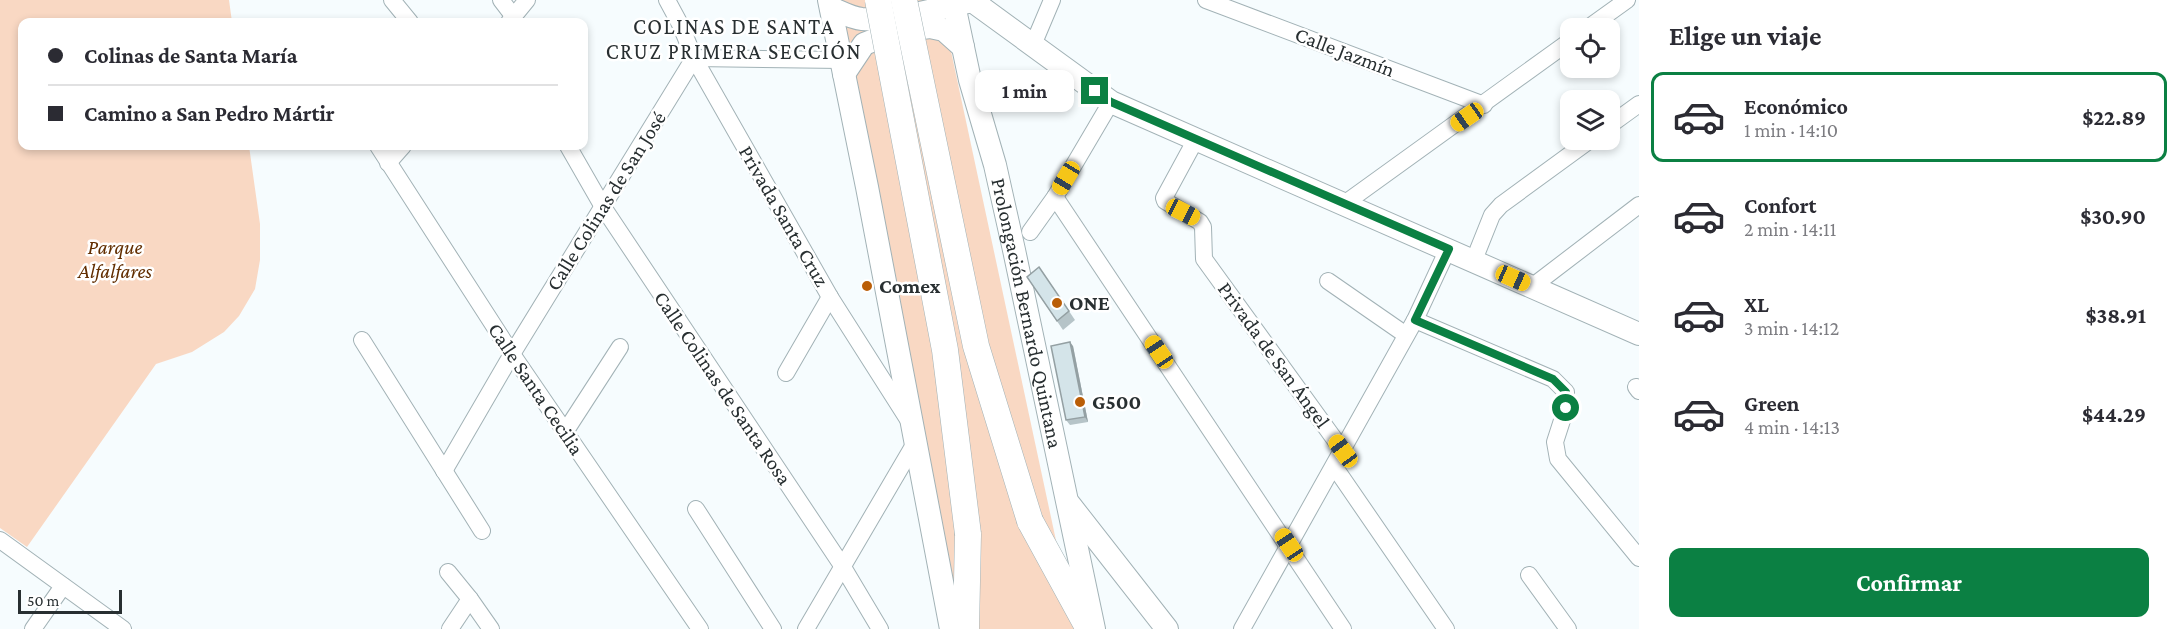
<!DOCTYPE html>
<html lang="es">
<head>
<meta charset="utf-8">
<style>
  body { margin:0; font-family:"Crimson Pro",serif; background:#f7f7f7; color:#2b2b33; height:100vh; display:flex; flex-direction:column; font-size:22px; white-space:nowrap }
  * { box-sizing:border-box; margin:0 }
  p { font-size:20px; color:#7c7c81 }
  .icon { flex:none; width:33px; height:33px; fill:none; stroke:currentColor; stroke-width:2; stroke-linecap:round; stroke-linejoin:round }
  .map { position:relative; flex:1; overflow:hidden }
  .sheet { display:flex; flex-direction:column; background:#fff; width:540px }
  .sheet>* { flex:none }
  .hud { position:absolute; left:18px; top:18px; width:570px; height:132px; border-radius:12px; box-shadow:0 3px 9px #0003; display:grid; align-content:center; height:132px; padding:0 30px; background:#fff }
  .tools { position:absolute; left:1560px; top:18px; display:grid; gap:12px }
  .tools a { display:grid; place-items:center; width:60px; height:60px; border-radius:12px; background:#fff; box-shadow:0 3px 9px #0003; font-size:30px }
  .scale { position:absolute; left:18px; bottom:15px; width:104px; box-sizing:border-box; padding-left:6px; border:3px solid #282f31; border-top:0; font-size:16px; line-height:21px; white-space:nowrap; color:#282f31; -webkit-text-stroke:4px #fff; paint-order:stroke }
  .end { position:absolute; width:27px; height:27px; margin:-14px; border:8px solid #0b8043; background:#fff; box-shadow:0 0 0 3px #fff }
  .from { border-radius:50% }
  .bubble { position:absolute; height:42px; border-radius:12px; background:#fff; box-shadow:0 3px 9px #0003; font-size:20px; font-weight:700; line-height:42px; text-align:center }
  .car { position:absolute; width:18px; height:36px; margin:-18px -9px; border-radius:8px; box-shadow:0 0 4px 2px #0007; background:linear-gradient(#f5c518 24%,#345 0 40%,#f5c518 0 76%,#345 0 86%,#f5c518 0) }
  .hud b { display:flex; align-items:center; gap:21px; height:57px; font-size:22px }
  .hud b+b { border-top:2px solid #e1e1e2 }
  .hud i { width:15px; height:15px; background:#2b2b33 }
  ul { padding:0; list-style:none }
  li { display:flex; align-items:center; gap:18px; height:90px; margin:0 12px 9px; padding:0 18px; border:3px solid transparent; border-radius:12px }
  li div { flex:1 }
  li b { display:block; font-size:22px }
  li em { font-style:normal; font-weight:700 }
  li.selected { border-color:#0b8043 }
  li>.icon { width:54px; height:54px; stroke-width:1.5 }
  h2 { padding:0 30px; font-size:27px; line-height:72px }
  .action { display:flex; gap:12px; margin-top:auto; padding:12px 30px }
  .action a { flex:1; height:69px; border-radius:12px; background:#0b8043; color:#fff; font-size:24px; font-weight:700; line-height:69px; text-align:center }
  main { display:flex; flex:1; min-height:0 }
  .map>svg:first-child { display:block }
  .green { fill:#f9d8c3 }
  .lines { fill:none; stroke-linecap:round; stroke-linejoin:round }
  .street-casing { stroke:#a2b2b6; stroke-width:18 }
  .secondary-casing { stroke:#a2b2b6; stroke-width:24 }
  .primary-casing { stroke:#a2b2b6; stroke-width:27 }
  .street { stroke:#fff; stroke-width:16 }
  .secondary { stroke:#fff; stroke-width:22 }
  .primary { stroke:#fff; stroke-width:26 }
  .primary-bridge-casing { stroke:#a2b2b6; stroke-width:27; stroke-linecap:butt }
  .primary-bridge { stroke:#fff; stroke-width:26 }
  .wall { fill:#b6c4c8 }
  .shaded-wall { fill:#94a0a3 }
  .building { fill:#d4e4e9; stroke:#94a0a3; stroke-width:1.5 }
  .route { stroke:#0b8043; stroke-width:8 }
  .poi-dot { fill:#ba5e07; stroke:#fff; stroke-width:2 }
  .labels { text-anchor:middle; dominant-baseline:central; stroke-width:5; stroke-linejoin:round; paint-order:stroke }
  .street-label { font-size:21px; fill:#282f31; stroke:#fff }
  .park-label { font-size:21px; font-style:italic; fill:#622e01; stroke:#fff }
  .poi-label { font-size:21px; font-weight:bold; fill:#282f31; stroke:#fff; text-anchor:start }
  .neighbourhood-label { font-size:22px; letter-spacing:1.5px; fill:#282f31; stroke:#fff }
</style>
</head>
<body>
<main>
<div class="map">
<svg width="1639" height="629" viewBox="0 0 1639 629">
  <rect width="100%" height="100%" fill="#f6fcfe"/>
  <!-- green -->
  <g class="green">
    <polygon points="0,0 229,0 232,22 22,22 22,146 249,146 260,224 260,260 255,289 239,316 224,332 192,352 156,364 27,547 0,528"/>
    <polygon points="837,0 940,0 1075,629 962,629"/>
  </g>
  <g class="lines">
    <!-- street casing -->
    <g class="street-casing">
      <g id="street">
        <polyline points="392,0 410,22"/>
        <polyline points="501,0 514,17"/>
        <polyline points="667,0 681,26 694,58 830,297 907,418"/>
        <polyline points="1206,0 1484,105"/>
        <polyline points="509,22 527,0"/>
        <polyline points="1588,28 1627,0"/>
        <polyline points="1033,45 1052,0"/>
        <polyline points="1610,125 1639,104"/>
        <polyline points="1196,139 1164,198 1165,201 1200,222 1203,227 1204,259 1343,451"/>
        <polyline points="378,146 512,354 700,629"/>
        <polyline points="568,146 603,207 843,567 880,629"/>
        <polyline points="388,163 403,146"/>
        <polyline points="1055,197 1343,629"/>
        <polyline points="1344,204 1570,41"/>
        <polyline points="1030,232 1055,197 1111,102"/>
        <polyline points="1474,260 1492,215 1501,205 1590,140"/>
        <polyline points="1328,281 1406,335"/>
        <polyline points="1533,286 1639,205"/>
        <polyline points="1415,320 1553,379 1566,392 1566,408 1555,442 1558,459 1639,558"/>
        <polyline points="362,340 482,531"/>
        <polyline points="786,373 830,297"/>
        <polyline points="1636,387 1639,391"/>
        <polyline points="565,432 620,347"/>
        <polyline points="1334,466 1446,629"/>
        <polyline points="444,471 512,354 694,58 842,60"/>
        <polyline points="696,509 773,629"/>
        <polyline points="0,540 123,629"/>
        <polyline points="448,572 470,599 491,629"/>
        <polyline points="1529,575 1568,629"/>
        <polyline points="33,629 63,586"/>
        <polyline points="450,629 470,599"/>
        <polyline points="806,629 915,443"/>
        <polyline points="1242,629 1415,320 1448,249"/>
      </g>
    </g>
    <!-- secondary casing -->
    <g class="secondary-casing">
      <g id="secondary">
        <polyline points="829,0 867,187 951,629"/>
        <path id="s1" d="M953,0L970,80L995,165L1014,250L1094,629"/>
        <polyline points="971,0 1111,102 1639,334"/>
        <path d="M831,8C841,12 851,18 862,19C893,21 937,9 968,2"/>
        <polyline points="844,74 864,44 897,31 930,27 944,30 963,47"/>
        <polyline points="1070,505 1167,629"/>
      </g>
    </g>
    <!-- primary casing -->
    <g class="primary-casing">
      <g id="primary">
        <polyline points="1030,521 1089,629"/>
        <polyline points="966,629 968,534"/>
      </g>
    </g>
    <!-- street -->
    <use href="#street" class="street"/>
    <!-- secondary -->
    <use href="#secondary" class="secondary"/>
    <!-- primary -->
    <use href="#primary" class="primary"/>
    <!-- primary-bridge casing -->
    <g class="primary-bridge-casing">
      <g id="primary-bridge">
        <polyline points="878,0 945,350 968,534"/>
        <polyline points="904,0 976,346 1030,521"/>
      </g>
    </g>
    <!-- primary-bridge -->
    <use href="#primary-bridge" class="primary-bridge"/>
  </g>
  <!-- wall -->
  <g class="wall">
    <polygon points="1039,267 1075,320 1063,330 1027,277"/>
    <polygon points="1073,346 1088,422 1070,425 1066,420"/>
  </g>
  <!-- shaded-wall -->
  <polygon class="shaded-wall" points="1070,342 1073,346 1088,422 1085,417"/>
  <!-- building -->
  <g class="building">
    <polygon points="1039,267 1069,311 1057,321 1027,277"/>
    <polygon points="1070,342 1085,417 1066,420 1051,346"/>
  </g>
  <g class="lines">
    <!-- route -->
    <polyline class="route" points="1095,91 1111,102 1449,249 1415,320 1553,379 1566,392 1566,408"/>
  </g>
  <!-- markers -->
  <g class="poi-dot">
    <circle cx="867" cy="286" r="6"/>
    <circle cx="1057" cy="303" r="6"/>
    <circle cx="1080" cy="402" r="6"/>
  </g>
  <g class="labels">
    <!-- street labels -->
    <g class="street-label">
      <text transform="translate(1345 52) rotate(21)">Calle Jazmín</text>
      <text transform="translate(606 201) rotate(-58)">Calle Colinas de San José</text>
      <text transform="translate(784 216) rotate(60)">Privada Santa Cruz</text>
      <text stroke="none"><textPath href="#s1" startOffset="322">Prolongación Bernardo Quintana</textPath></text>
      <text transform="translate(1274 355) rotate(54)">Privada de San Ángel</text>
      <text transform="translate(723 388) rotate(56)">Calle Colinas de Santa Rosa</text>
      <text transform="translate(536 389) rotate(56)">Calle Santa Cecilia</text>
    </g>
    <!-- park labels -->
    <g class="park-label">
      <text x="115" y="247">Parque<tspan x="115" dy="24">Alfalfares</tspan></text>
    </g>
    <!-- poi labels -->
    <g class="poi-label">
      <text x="879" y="286">Comex</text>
      <text x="1069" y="303">ONE</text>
      <text x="1092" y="402">G500</text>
    </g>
    <!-- neighbourhood labels -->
    <g class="neighbourhood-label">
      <text x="734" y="26">COLINAS DE SANTA<tspan x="734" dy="25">CRUZ PRIMERA SECCIÓN</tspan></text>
    </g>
  </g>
</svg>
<div class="tools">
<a><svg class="icon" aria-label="locate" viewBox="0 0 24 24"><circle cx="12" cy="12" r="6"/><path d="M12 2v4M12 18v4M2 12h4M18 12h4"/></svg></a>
<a><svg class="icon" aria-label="layers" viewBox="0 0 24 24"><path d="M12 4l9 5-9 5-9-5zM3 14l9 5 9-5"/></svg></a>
</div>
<div class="scale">50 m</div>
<i class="end from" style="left:1566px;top:408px"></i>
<i class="end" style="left:1095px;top:91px"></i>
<div class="bubble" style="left:975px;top:70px;width:99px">1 min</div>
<i class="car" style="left:1467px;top:117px;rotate:235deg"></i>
<i class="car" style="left:1066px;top:178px;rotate:211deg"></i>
<i class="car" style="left:1183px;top:212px;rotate:117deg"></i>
<i class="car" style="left:1513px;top:278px;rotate:114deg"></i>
<i class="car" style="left:1159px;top:352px;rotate:326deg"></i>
<i class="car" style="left:1343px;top:451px;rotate:324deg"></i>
<i class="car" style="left:1289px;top:545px;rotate:326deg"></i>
<div class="hud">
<b><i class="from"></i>Colinas de Santa María</b>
<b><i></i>Camino a San Pedro Mártir</b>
</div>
</div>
<section class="sheet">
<h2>Elige un viaje</h2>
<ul>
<li class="selected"><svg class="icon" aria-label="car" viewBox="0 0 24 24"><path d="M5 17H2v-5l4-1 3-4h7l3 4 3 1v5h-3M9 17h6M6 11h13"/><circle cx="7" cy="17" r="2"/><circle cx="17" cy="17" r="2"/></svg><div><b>Económico</b><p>1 min · 14:10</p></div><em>$22.89</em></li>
<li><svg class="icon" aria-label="car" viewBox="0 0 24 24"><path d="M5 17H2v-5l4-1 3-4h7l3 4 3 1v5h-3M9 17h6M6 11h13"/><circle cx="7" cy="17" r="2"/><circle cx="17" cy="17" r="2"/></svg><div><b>Confort</b><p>2 min · 14:11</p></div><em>$30.90</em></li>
<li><svg class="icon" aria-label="car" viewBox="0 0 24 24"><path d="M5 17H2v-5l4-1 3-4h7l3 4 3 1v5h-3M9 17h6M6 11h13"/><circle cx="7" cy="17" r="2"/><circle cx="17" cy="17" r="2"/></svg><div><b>XL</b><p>3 min · 14:12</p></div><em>$38.91</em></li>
<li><svg class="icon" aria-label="car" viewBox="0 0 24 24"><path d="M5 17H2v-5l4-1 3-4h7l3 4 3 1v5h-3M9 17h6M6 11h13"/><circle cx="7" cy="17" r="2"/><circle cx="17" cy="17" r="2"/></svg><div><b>Green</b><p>4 min · 14:13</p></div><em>$44.29</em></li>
</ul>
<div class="action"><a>Confirmar</a></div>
</section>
</main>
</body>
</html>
